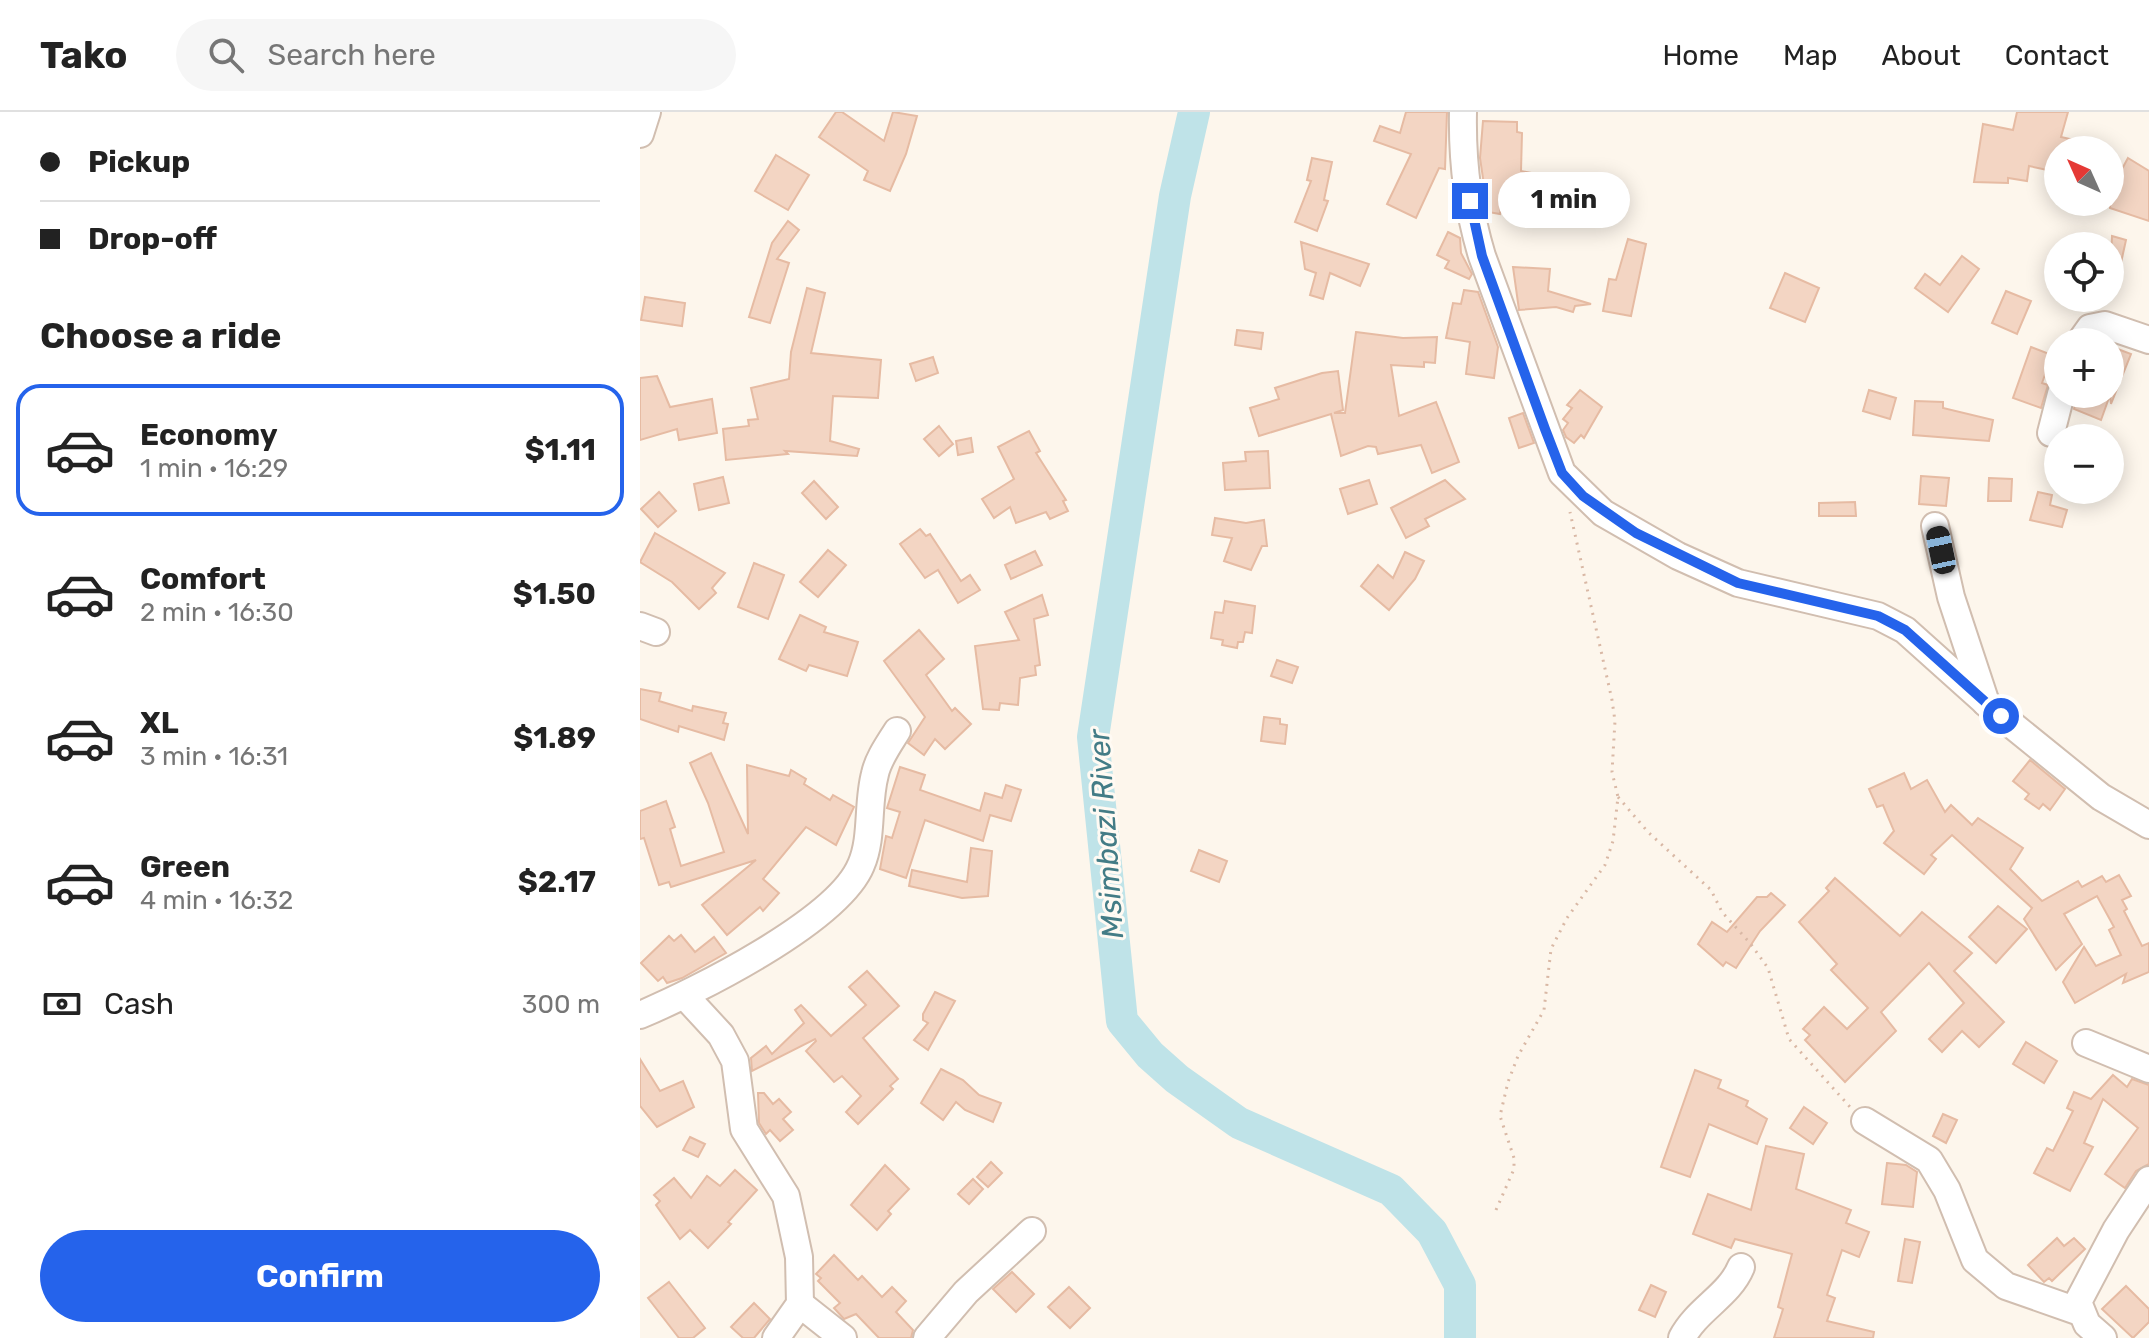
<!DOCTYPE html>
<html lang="en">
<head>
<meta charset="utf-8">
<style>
  body { margin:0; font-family:Rubik,sans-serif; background:#f6f6f6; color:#222; height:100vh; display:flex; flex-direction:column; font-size:30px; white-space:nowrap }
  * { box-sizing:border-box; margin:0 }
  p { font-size:26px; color:#767676 }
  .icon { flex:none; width:44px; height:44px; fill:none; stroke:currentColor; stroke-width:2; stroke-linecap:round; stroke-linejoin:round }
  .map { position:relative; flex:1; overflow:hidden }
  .panel { display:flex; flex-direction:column; background:#fff; width:640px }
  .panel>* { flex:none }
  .hud { display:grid; align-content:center; height:176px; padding:0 40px; background:#fff }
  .needle { width:52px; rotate:315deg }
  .fabs { position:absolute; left:1404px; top:24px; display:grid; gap:16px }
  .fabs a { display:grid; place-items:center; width:80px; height:80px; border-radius:50%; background:#fff; box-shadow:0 4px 20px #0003; font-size:40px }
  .end { position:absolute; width:36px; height:36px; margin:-18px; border:10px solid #2563eb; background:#fff; box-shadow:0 0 0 4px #fff }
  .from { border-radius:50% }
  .bubble { position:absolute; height:56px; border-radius:28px; background:#fff; box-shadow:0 4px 20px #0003; font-size:26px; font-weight:700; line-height:56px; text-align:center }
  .car { position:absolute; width:24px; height:48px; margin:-24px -12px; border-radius:10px; box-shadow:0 0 6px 2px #0007; background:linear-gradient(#222 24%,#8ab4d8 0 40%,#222 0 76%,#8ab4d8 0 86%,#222 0) }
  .hud b { display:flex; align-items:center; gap:28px; height:76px; font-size:30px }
  .hud b+b { border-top:2px solid #e0e0e0 }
  .hud i { width:20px; height:20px; background:#222 }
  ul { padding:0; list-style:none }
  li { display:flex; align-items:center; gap:24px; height:132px; margin:0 16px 12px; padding:0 24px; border:4px solid transparent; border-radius:24px }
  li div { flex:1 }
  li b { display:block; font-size:30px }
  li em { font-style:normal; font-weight:700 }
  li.on { border-color:#2563eb }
  li>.icon { width:72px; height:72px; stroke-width:1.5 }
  h2 { padding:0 40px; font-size:36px; line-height:96px }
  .pay { display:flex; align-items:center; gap:20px; height:88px; padding:0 40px; font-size:30px }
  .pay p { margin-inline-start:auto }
  .primary-button { display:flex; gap:16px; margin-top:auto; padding:16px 40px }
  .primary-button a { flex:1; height:92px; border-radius:48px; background:#2563eb; color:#fff; font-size:32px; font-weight:700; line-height:92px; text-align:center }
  header { display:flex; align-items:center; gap:48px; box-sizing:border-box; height:112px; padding:0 40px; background:#fff; border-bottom:2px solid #e0e0e0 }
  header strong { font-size:38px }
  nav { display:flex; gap:44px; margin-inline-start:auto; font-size:28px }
  .search { width:560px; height:72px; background:#f6f6f6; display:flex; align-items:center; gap:20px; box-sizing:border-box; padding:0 28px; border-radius:44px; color:#767676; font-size:30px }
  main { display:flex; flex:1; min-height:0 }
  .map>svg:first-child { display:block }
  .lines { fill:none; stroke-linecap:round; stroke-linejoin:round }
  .river { stroke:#bfe3e8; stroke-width:32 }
  .building { fill:#f3d5c3; stroke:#e6bba3; stroke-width:2 }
  .minor-casing { stroke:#d1beb0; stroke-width:30 }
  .path { stroke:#d9b8a5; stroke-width:3; stroke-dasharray:2 6; stroke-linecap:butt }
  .minor { stroke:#fff; stroke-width:26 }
  .route { stroke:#2563eb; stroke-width:10 }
  .labels { text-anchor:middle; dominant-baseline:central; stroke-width:6; stroke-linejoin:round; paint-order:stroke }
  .water-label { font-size:30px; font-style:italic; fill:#437c86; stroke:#fffaf3 }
</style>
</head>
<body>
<header>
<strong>Tako</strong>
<div class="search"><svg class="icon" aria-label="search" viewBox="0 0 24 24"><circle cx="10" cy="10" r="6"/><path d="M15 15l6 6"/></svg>Search here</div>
<nav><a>Home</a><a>Map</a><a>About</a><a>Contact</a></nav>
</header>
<main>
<section class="panel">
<div class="hud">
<b><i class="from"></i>Pickup</b>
<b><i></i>Drop-off</b>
</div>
<h2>Choose a ride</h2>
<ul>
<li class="on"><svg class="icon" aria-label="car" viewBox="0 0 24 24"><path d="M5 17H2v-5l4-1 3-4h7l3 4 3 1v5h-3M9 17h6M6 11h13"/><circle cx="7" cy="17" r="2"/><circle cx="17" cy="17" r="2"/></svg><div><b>Economy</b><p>1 min · 16:29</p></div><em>$1.11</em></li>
<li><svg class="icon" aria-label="car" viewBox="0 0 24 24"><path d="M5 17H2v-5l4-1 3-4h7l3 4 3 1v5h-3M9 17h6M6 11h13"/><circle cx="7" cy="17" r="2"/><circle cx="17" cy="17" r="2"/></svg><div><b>Comfort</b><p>2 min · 16:30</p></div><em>$1.50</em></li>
<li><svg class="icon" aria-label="car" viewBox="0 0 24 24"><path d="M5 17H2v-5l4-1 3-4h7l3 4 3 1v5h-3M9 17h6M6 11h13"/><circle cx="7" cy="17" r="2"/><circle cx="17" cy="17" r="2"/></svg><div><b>XL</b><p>3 min · 16:31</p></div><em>$1.89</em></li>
<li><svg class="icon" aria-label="car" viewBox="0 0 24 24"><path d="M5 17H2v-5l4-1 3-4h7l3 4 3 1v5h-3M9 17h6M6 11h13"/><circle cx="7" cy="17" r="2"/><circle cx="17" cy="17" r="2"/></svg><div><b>Green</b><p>4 min · 16:32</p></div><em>$2.17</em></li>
</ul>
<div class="pay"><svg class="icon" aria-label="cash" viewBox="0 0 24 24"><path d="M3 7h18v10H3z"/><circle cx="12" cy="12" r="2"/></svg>Cash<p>300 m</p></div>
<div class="primary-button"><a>Confirm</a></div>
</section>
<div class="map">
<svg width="1509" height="1226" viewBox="0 0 1509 1226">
  <rect width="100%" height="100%" fill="#fdf6ec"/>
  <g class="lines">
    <!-- river -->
    <polyline class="river" points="554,0 535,84 453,625 482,909 510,943 537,967 599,1011 751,1078 792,1120 820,1173 820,1226"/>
  </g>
  <!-- building -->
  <g class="building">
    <polygon points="196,0 202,0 244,29 253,0 277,4 266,42 250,79 224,68 228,59 179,25"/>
    <polygon points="766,0 807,0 805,57 799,56 776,106 747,92 771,42 734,29 740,14 760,21"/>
    <polygon points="1377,0 1428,0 1421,25 1452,32 1451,38 1418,38 1418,51 1414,50 1412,59 1389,54 1387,69 1368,66 1368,71 1334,70 1343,12 1373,18"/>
    <polygon points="843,9 877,10 877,20 882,21 881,59 917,66 910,94 928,98 925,111 896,105 897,98 873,94 878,65 867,88 862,88 860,102 848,100 840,46"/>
    <polygon points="136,43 169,63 148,98 115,79"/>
    <polygon points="672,46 692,50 684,88 688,89 677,119 655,110 671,69 667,68"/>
    <polygon points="1488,46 1509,59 1509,109 1470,96 1470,79"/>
    <polygon points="148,109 159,118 137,147 149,151 130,211 109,205 132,131"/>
    <polygon points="808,120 820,126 821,141 832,162 829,167 805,156 809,149 797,143"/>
    <polygon points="1472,124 1486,128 1475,178 1470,177"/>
    <polygon points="988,127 1006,132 991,204 963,199 969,167 976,168"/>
    <polygon points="661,130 729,152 720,174 690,161 683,187 670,183 676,161 665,157"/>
    <polygon points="1322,144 1339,157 1308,200 1275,176 1285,162 1300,173"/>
    <polygon points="873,155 910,157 908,179 951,192 935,194 933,200 916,195 879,198"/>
    <polygon points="1145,161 1179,176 1165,210 1130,196"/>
    <polygon points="167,176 185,181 171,241 241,248 238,286 193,284 190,329 219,337 217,344 145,339 148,342 86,348 83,317 109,314 108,308 118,307 111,276 149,267 151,240"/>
    <polygon points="824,178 838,180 858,235 854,266 826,262 830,230 806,226 813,191 821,192"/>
    <polygon points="1366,179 1391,189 1377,222 1352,211"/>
    <polygon points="5,185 45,191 42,214 1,208"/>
    <polygon points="597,218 623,221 621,237 595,233"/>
    <polygon points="716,220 763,226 797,225 795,251 784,250 784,255 751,253 759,304 796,290 819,350 792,361 781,333 738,342 736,335 728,334 701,344 691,302 619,324 610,296 639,287 635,276 682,261 698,259 703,298 694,301 705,301"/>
    <polygon points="1470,234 1491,242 1471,292 1470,283 1461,308 1434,297 1437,282 1470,282"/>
    <polygon points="1391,235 1412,243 1402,271 1408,273 1401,296 1373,286"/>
    <polygon points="293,245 298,261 276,269 270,252"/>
    <polygon points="17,264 30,295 72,287 77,321 39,328 37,317 0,328 0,266"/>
    <polygon points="940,278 962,295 944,326 941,323 934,331 926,325 923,318 928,311 923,307 932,296 927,293"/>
    <polygon points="1229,278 1256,286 1250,307 1223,299"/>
    <polygon points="1275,289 1303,290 1303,296 1353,308 1349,329 1273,323"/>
    <polygon points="883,301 894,331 879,336 869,306"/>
    <polygon points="299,314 313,332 299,344 284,327"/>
    <polygon points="389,319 400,339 396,341 426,388 423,389 428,399 410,407 406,400 376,411 370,395 354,406 342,387 374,367 358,335"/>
    <polygon points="331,326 333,340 318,343 316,329"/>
    <polygon points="628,339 630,376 585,378 583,351 606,349 605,340"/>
    <polygon points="1281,364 1309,366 1306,394 1279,392"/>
    <polygon points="83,365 89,391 59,398 54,372"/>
    <polygon points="1349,366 1372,367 1371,389 1348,389"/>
    <polygon points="729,368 737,392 708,402 700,377"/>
    <polygon points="805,368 825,387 785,407 789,414 766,426 751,396"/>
    <polygon points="174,369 198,395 186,407 162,381"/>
    <polygon points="19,380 36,399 18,415 1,397"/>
    <polygon points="1398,380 1412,383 1410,393 1427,398 1422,415 1390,408"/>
    <polygon points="1215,390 1216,404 1179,404 1179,391"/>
    <polygon points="575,406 606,411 624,408 627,434 622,434 611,458 584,449 592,426 572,423"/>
    <polygon points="280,417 286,424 290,422 321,469 330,463 340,478 318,491 298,458 285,466 260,432"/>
    <polygon points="15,421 85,461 72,476 76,481 59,497 32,470 0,450"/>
    <polygon points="188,438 206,453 178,485 160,470"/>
    <polygon points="395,439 402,453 371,467 365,453"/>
    <polygon points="765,440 784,449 775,467 749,498 721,474 738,453 753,466"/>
    <polygon points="114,451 144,463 128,507 98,495"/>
    <polygon points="402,483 408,503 394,507 400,553 395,554 396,563 380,566 378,593 360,591 359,598 343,597 335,534 379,528 365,500"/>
    <polygon points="585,489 615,494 612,521 605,520 603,530 598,530 597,536 582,533 583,528 571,526 575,500 583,501"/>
    <polygon points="160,503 186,515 184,520 218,530 207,564 169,553 166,559 139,547"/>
    <polygon points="279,518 304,547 286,563 312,599 315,596 331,612 305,637 295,627 284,643 268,631 285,605 244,549"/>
    <polygon points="637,548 658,555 652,571 631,564"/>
    <polygon points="0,577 21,581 19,589 52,599 53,594 86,601 83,611 88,612 84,628 39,614 38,620 0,607"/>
    <polygon points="624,605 640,607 640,612 647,613 645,632 621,629"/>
    <polygon points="71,641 108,722 107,653 149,664 151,658 166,667 164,672 190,688 193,683 214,695 196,733 166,715 123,767 139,781 123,799 120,795 87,823 62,793 116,748 31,775 29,770 19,773 4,726 0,727 0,699 26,689 35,715 30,717 41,754 84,740 68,691 50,651"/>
    <polygon points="1390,648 1425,677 1410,698 1403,692 1399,697 1385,687 1389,682 1373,669"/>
    <polygon points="260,655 285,663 280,678 340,699 345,681 362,686 366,673 381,678 371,709 350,703 343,729 285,708 266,766 240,757 246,724 252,726 260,700 247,696"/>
    <polygon points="1264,661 1271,677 1287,668 1305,700 1311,693 1332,713 1338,706 1383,736 1370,757 1402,789 1438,769 1442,775 1462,764 1466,770 1479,763 1491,784 1482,788 1487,797 1484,799 1502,834 1509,831 1509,860 1483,871 1486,862 1435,891 1423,870 1444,835 1456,854 1481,843 1469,818 1474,815 1457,784 1424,802 1442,832 1416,858 1384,807 1392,796 1312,723 1291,743 1296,747 1284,762 1244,731 1254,719 1243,693 1237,695 1229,677"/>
    <polygon points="331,736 352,739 348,784 322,786 269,774 272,758 327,770"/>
    <polygon points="559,738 587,749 579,770 551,759"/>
    <polygon points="1195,766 1260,824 1282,800 1332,841 1314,859 1364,910 1339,935 1322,919 1302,940 1289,927 1324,891 1289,851 1241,900 1256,919 1205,970 1165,928 1170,923 1163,917 1184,895 1207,917 1228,896 1191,858 1197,852 1159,810 1189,779 1186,776"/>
    <polygon points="1131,781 1145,793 1120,819 1096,856 1086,850 1083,854 1058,832 1072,810 1087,820 1117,785 1127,785"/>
    <polygon points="1358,794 1387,817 1356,851 1329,825"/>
    <polygon points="41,823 55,840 74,825 86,841 42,866 27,871 23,865 18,869 1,851 29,824 34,829"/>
    <polygon points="227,859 259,894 223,926 258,967 250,974 253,977 218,1012 206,1000 221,984 202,964 194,970 166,939 176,929 175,927 112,959 111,946 126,934 132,942 164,911 155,898 161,893 191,924 226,893 209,875"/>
    <polygon points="295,880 315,889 288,938 274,928 288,911 283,908 283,902"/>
    <polygon points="1386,930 1417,949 1404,971 1373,952"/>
    <polygon points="0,947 20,979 43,969 54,995 17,1015 0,994"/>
    <polygon points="301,957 323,968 339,983 361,991 353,1010 325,998 316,990 303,1008 281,991"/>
    <polygon points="1055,958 1081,968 1078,976 1108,989 1106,994 1127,1007 1117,1032 1069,1012 1050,1065 1021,1055"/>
    <polygon points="1473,963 1487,975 1492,967 1509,973 1509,1052 1496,1059 1485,1076 1465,1062 1498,1016 1463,987 1444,1031 1453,1035 1430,1079 1394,1061 1407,1036 1413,1039 1433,999 1427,996 1434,980 1451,987"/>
    <polygon points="118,981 124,981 133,992 139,987 151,1000 143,1007 153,1018 140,1029 130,1018 126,1022 119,1011"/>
    <polygon points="1164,995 1187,1011 1173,1032 1150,1016"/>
    <polygon points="1303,1002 1317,1008 1306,1031 1293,1024"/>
    <polygon points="50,1025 65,1032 58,1045 43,1038"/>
    <polygon points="1126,1034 1164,1042 1156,1077 1211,1098 1206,1111 1229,1120 1219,1145 1202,1138 1187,1183 1195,1186 1187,1209 1234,1220 1233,1226 1134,1226 1143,1197 1138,1195 1152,1142 1095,1127 1091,1136 1053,1122 1068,1082 1111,1098"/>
    <polygon points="351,1050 362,1061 348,1075 337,1065"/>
    <polygon points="1247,1051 1266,1053 1277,1060 1273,1095 1242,1092"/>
    <polygon points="245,1053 269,1077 248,1099 251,1102 237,1118 211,1093"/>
    <polygon points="95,1058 117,1078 88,1110 91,1112 68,1136 50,1118 40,1127 16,1093 20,1089 14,1083 34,1066 51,1086 67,1064 80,1074"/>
    <polygon points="333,1067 343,1077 329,1092 318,1082"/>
    <polygon points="1417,1126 1424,1134 1434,1126 1445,1137 1412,1169 1409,1166 1404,1170 1388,1153"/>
    <polygon points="1265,1127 1280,1130 1272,1171 1258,1169"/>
    <polygon points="194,1143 218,1168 222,1164 242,1185 252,1175 266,1189 256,1200 273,1218 271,1226 239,1226 216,1202 204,1207 194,1196 200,1191 178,1169 181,1166 176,1162"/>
    <polygon points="372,1160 394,1182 376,1200 353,1177"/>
    <polygon points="29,1170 65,1216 53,1226 39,1226 8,1186"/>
    <polygon points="1011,1173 1026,1180 1015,1205 999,1198"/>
    <polygon points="1486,1174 1509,1197 1509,1210 1493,1226 1462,1197"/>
    <polygon points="429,1175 450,1196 430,1216 408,1195"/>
    <polygon points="114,1191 130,1207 114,1226 103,1226 91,1215"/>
  </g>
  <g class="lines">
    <!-- minor casing -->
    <g class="minor-casing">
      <g id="minor">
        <path d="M823,0C822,49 828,98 842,144L922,361L963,401L1038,444L1098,471L1238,504L1265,518L1361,604L1461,685L1509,713"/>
        <polyline points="0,22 7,0"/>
        <polyline points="1440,230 1450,216 1465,213 1509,228"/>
        <polyline points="1411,321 1421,282"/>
        <polyline points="1295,414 1311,485 1346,591"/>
        <polyline points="0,514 16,520"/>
        <polyline points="45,884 81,923 95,949 104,1017 146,1084 159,1145 160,1192 136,1226"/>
        <path d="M0,903C55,880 198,809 221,753C233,726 227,691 235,662C238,647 249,632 257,619"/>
        <polyline points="1446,931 1509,957"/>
        <polyline points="1225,1009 1289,1048 1307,1078 1335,1148 1366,1174 1440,1200"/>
        <polyline points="160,1192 203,1226"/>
        <polyline points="287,1226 326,1180 392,1119"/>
        <path d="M1042,1226C1057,1197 1089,1184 1101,1155"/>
        <polyline points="1463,1226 1447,1212 1438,1190 1476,1118 1509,1068"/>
      </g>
    </g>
    <!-- path -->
    <g class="path">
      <polyline points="978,685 1008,720 1071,778 1082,800 1110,831 1128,856 1149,927 1210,995"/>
      <polyline points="856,1098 874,1057 874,1046 860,1004 868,970 878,944 904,898 911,837 927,806 965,753 973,729 978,685 972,660 975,609 972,588 930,400"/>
    </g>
    <!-- minor -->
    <use href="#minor" class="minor"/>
  </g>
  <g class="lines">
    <!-- route -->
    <polyline class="route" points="830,89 842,144 905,317 922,361 943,384 996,421 1098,471 1238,504 1265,518 1361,604"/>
  </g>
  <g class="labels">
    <!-- water labels -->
    <g class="water-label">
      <text transform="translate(466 722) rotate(-94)">Msimbazi River</text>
    </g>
  </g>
</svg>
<div class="fabs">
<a><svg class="needle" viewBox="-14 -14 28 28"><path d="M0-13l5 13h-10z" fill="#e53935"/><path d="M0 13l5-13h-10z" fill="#767676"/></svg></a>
<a><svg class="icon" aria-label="locate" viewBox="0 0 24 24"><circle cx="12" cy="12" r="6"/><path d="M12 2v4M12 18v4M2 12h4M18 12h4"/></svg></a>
<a>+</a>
<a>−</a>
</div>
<i class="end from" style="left:1361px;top:604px"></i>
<i class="end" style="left:830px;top:89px"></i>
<div class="bubble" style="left:858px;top:60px;width:132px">1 min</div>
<i class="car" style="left:1301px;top:438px;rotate:348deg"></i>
</div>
</main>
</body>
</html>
